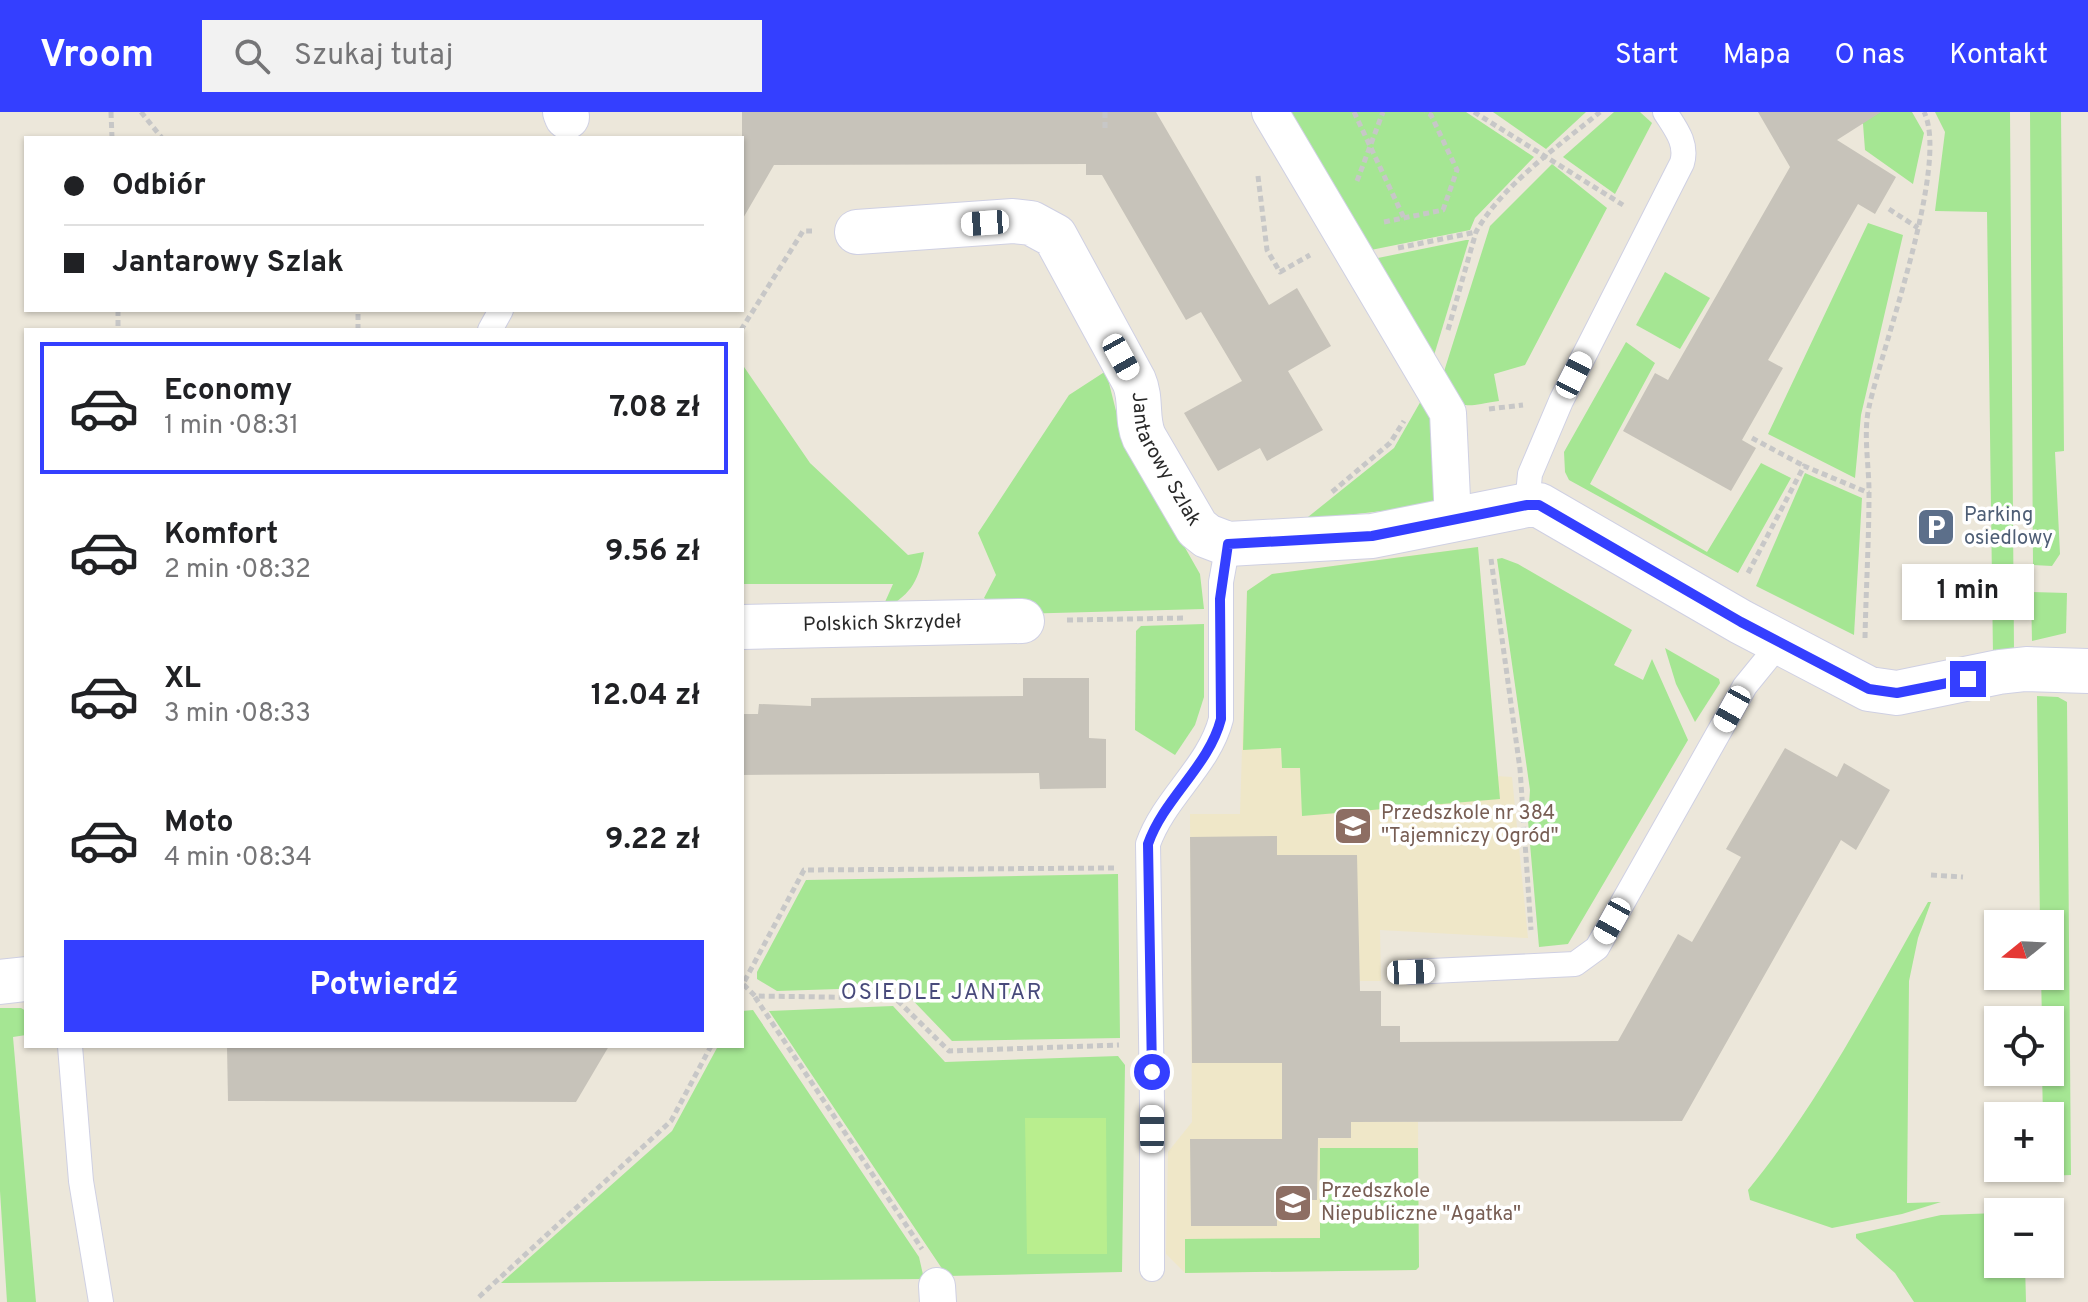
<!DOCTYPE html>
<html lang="pl">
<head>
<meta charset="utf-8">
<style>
  body { margin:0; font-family:Overpass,sans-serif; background:#f2f2f2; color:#202124; height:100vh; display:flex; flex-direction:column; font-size:30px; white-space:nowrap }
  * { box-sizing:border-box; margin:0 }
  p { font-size:26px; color:#757577 }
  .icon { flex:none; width:44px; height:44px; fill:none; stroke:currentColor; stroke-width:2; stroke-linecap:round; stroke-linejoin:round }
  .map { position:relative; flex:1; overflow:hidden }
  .side { position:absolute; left:24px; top:216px; width:720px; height:720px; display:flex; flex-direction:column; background:#fff; border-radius:0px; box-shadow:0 2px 6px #0004 }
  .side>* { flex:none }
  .hud { position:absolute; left:24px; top:24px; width:720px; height:176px; border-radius:0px; box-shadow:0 2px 6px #0004; display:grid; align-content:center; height:176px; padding:0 40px; background:#fff }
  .needle { width:52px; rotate:252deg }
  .controls { position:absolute; left:1984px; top:798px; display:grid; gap:16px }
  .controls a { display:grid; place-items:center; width:80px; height:80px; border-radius:0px; background:#fff; box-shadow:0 2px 6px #0004; font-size:40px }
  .end { position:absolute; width:36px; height:36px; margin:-18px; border:10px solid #343fff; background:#fff; box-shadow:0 0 0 4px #fff }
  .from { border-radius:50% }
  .bubble { position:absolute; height:56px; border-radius:0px; background:#fff; box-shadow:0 2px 6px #0004; font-size:26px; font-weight:700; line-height:56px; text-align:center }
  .car { position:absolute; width:24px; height:48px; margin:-24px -12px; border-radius:10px; box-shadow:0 0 6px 2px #0007; background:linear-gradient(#fff 24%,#345 0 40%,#fff 0 76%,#345 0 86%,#fff 0) }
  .hud b { display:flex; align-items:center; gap:28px; height:76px; font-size:30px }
  .hud b+b { border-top:2px solid #e0e0e0 }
  .hud i { width:20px; height:20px; background:#202124 }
  ul { padding:14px 0 0; list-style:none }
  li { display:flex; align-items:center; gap:24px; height:132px; margin:0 16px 12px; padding:0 24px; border:4px solid transparent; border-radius:0px }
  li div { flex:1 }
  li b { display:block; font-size:30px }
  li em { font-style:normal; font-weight:700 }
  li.selected { border-color:#343fff }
  li>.icon { width:72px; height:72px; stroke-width:1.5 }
  .button { display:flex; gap:16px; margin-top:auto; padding:16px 40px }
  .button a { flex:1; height:92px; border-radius:0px; background:#343fff; color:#fff; font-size:32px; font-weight:700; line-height:92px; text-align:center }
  header { display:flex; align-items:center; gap:48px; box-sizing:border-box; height:112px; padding:0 40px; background:#343fff; color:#fff }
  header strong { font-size:38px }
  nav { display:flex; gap:44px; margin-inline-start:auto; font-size:28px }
  .search { width:560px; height:72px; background:#f2f2f2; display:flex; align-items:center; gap:20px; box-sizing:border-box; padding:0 28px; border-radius:0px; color:#757577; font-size:30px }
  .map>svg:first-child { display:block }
  .education { fill:#efe7c8 }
  .green { fill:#a5e693 }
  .pitch { fill:#b9ee8e }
  .building { fill:#c7c3ba }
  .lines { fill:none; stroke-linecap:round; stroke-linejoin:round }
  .service-casing { stroke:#cfd0e3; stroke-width:26 }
  .pedestrian-casing { stroke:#cfd0e3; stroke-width:38 }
  .minor-casing { stroke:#cfd0e3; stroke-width:46 }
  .path { stroke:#c7c7c7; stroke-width:5; stroke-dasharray:6 4; stroke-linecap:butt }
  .service { stroke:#fff; stroke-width:24 }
  .pedestrian { stroke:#fff; stroke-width:36 }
  .minor { stroke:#fff; stroke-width:44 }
  .route { stroke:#343fff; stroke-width:10 }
  .labels { text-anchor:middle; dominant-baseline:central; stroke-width:7; stroke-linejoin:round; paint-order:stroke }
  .street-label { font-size:20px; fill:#292929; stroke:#fff }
  .service-label { font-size:20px; fill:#4e5e75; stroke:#fff; text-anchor:start }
  .education-label { font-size:20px; fill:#785e54; stroke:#fff; text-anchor:start }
  .neighbourhood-label { font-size:22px; letter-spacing:2px; fill:#484a7b; stroke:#fff }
</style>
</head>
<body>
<header>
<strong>Vroom</strong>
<div class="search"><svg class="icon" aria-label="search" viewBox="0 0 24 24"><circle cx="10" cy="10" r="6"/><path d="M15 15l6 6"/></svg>Szukaj tutaj</div>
<nav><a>Start</a><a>Mapa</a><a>O nas</a><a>Kontakt</a></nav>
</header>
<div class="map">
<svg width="2088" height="1190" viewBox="0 0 2088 1190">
  <rect width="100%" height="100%" fill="#ece7da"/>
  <!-- education -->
  <polygon class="education" points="1478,435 1497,664 1512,665 1528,826 1380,818 1381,869 1360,869 1282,974 1282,1027 1351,1026 1351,1010 1418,1010 1419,1155 1415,1158 1185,1161 1166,1142 1168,1040 1192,1010 1190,702 1240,702 1247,479 1272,462"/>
  <!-- green -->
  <g class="green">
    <polygon points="1282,0 1466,0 1534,45 1475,106 1470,118 1366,139"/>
    <polygon points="1493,0 1586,0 1546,37"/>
    <polygon points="1614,0 1640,0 1652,11 1615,82 1563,45"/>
    <polygon points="1856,0 1912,0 1924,21 1913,72 1865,38 1863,12"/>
    <polygon points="1935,0 2010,0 2014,539 1993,543 1987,100 1935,99 1945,20"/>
    <polygon points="2030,0 2061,0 2064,339 2055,340 2060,442 2052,454 2033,453"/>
    <path d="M1552,52L1607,96L1525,253L1494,262L1499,289C1463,294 1463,301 1441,269L1490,114Z"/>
    <polygon points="1868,111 1903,123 1861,303 1855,366 1768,322"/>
    <polygon points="1466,128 1469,128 1432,250 1373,147"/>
    <polygon points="1665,160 1710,186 1680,237 1636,213"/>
    <polygon points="1626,230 1655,251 1590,372 1707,440 1761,351 1791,366 1738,461 1569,368 1565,360 1564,340"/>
    <path d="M742,252L810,351L908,443L924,440C918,472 909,484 881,499L893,472H742Z"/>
    <polygon points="1106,259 1123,327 1200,462 1204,497 1016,502 996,494 984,486 996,463 978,421 1069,283"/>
    <polygon points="1426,280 1438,301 1443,392 1313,407 1308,405 1394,336"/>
    <polygon points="1805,361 1862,386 1854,523 1756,474"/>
    <polygon points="1478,435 1500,687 1302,704 1300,656 1282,656 1281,636 1243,638 1247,479 1272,462"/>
    <polygon points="1502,446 1518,452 1632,518 1614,553 1643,568 1652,547 1688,628 1568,832 1539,835 1528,709 1530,678 1497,447"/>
    <polygon points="2031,480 2067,481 2066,521 2032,529"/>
    <polygon points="1204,512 1204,585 1195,613 1175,643 1135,618 1136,519 1141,514"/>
    <polygon points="1665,536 1719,567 1720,571 1695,610 1676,572"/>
    <polygon points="2037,584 2058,585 2067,590 2071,1063 2044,1064 2044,1056 2050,1056 2050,1004 2043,1004 2042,960 2050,960 2050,908 2042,908 2041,864 2050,864 2050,812 2040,812"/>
    <polygon points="1118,762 1120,926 952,929 900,875 777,879 757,867 757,860 806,768"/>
    <path d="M1928,790H1931L1918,826L1909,869L1907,1091L1941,1090L1902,1102L1832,1116L1750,1088L1748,1078C1819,991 1872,888 1928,790Z"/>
    <polygon points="893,894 945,950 1118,944 1125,953 1122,1160 947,1164 769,899"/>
    <polygon points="0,896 21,896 26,899 26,923 13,925 36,1190 7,1190 0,1079"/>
    <polygon points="753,898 919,1145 924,1167 501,1171 672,1019 718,934 742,934 742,899"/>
    <polygon points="1320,1036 1418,1036 1419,1155 1416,1158 1185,1161 1185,1127 1320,1126"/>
    <polygon points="1998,1101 1998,1152 2025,1152 2026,1190 1914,1190 1895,1161 1856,1126 1856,1122 1941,1103"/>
  </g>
  <!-- pitch -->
  <polygon class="pitch" points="1025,1006 1106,1006 1107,1142 1027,1142"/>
  <!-- building -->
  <g class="building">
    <polygon points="742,0 1156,0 1269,193 1297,176 1331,234 1288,259 1323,318 1267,349 1260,336 1218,359 1184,301 1242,269 1201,200 1186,208 1102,63 1086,63 1086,52 774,53 742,108"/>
    <polygon points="1758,0 1881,0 1837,28 1896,65 1875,102 1858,92 1768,248 1783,256 1742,328 1756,336 1731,379 1623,319 1655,261 1668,268 1790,55"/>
    <polygon points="1023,566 1089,566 1089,626 1106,627 1106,676 1040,677 1039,661 742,663 742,602 758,602 759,592 811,594 811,586 1023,584"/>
    <polygon points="1785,636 1837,665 1844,651 1890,678 1856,738 1841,728 1682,1009 1351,1010 1351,1026 1318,1026 1317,1088 1277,1088 1277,1114 1191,1114 1190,1027 1282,1027 1282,951 1192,951 1190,725 1277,724 1277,743 1357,743 1360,879 1381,879 1381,914 1400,914 1400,930 1618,929 1678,822 1692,830 1741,745 1726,737"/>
    <polygon points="227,934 609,934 576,990 228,989"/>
  </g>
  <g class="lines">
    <!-- service casing -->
    <g class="service-casing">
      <g id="service">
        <polyline points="490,218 501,198"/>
        <path d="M1527,393L1530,362L1561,289L1682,51C1688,31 1675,16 1665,0"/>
        <polyline points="1411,860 1575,852 1597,836 1745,574 1780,531"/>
        <polyline points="70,934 81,1069 101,1190"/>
        <path d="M1152,1157V989L1148,732C1164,686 1209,654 1221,607V470L1228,432"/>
      </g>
    </g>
    <!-- pedestrian casing -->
    <g class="pedestrian-casing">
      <g id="pedestrian">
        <polyline points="1270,0 1448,301 1453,408"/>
        <polyline points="937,1174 938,1190"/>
      </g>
    </g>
    <!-- minor casing -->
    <g class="minor-casing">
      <g id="minor">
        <polyline points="565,0 567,5"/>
        <path id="s1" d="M857,120L1013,109L1031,111L1055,124L1134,269C1142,287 1136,307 1144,325L1197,416L1207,424L1228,432L1372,424L1527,393H1539L1741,510L1869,577L1897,581L1999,560L2026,557L2088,559"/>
        <path id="s2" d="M742,515L1022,509"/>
        <polyline points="0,870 26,867"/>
      </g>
    </g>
    <!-- path -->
    <g class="path">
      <polyline points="111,0 112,26"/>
      <polyline points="141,0 162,26"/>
      <polyline points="1105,0 1105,17"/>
      <polyline points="1354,0 1404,106"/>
      <polyline points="1474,0 1623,93"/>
      <polyline points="1258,64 1267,138 1280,160 1310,143"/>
      <polyline points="1357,69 1383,0"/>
      <polyline points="1889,97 1918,116"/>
      <polyline points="1384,110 1443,98 1457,58 1431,3 1425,0"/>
      <polyline points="1398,136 1476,120"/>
      <polyline points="118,198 118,218"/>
      <polyline points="358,218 358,198"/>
      <polyline points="741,218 803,119 812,119"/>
      <path d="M1448,218L1476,120C1501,74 1560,33 1600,0"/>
      <polyline points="1489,297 1523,293"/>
      <polyline points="1752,326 1804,354"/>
      <polyline points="1332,380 1390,331 1404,309"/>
      <polyline points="1491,447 1520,657 1531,818"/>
      <polyline points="1748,461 1804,354 1869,381"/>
      <polyline points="1067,508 1185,506"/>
      <path d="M1865,526C1866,477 1869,428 1869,380C1869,353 1863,321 1869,295C1883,232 1950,52 1924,0"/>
      <polyline points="1114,756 804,758 743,872 755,884 895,886 949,939 1119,933"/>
      <polyline points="1931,763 1963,765"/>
      <polyline points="755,885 922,1137"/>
      <polyline points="479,1185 671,1009 711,934"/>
    </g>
    <!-- service -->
    <use href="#service" class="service"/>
    <!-- pedestrian -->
    <use href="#pedestrian" class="pedestrian"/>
    <!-- minor -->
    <use href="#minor" class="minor"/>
  </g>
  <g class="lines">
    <!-- route -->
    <path class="route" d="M1152,960L1148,732C1164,686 1209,654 1221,607L1220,487L1228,432L1372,424L1527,393H1539L1741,510L1869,577L1897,581L1968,567"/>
  </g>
  <!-- icons -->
  <defs>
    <g id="parking-square" transform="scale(2)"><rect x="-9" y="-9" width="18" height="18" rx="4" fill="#5c6f8a" stroke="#fff"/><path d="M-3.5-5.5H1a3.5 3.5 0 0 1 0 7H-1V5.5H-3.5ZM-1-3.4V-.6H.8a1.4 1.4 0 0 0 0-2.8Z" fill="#fff"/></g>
    <g id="school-square" transform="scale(2)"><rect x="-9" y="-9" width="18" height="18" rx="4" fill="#8d6e63" stroke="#fff"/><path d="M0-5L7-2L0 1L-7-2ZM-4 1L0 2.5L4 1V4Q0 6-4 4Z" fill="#fff"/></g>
  </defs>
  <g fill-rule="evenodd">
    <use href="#parking-square" x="1936" y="415"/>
    <use href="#school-square" x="1353" y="714"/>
    <use href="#school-square" x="1293" y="1091"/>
  </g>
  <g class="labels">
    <!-- street labels -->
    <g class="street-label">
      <text stroke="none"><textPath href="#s1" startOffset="452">Jantarowy Szlak</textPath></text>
      <text stroke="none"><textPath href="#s2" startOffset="140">Polskich Skrzydeł</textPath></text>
    </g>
    <!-- service labels -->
    <g class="service-label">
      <text x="1964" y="404">Parking<tspan x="1964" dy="23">osiedlowy</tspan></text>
    </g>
    <!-- education labels -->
    <g class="education-label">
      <text x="1381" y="702">Przedszkole nr 384<tspan x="1381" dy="23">"Tajemniczy Ogród"</tspan></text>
      <text x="1321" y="1080">Przedszkole<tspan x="1321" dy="23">Niepubliczne "Agatka"</tspan></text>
    </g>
    <!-- neighbourhood labels -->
    <g class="neighbourhood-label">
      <text x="942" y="881">OSIEDLE JANTAR</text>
    </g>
  </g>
</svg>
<div class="controls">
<a><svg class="needle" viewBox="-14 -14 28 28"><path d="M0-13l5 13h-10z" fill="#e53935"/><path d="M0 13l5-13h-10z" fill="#757577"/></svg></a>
<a><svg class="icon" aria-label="locate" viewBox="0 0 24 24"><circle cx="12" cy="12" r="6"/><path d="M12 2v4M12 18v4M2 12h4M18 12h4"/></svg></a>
<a>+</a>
<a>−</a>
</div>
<i class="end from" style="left:1152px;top:960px"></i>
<i class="end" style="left:1968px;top:567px"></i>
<div class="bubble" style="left:1902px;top:452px;width:132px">1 min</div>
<i class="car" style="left:985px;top:111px;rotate:266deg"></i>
<i class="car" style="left:1121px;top:245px;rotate:151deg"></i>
<i class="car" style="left:1574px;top:263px;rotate:27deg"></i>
<i class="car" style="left:1732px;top:597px;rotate:209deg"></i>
<i class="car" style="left:1612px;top:809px;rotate:209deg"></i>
<i class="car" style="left:1411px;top:860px;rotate:88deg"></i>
<i class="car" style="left:1152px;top:1017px;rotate:0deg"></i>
<div class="hud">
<b><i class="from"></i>Odbiór</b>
<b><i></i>Jantarowy Szlak</b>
</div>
<section class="side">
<ul>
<li class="selected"><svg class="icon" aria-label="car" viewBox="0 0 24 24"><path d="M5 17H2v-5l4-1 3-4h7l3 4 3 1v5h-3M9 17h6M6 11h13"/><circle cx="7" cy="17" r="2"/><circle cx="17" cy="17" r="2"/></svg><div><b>Economy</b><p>1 min · 08:31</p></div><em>7.08 zł</em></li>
<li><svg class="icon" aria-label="car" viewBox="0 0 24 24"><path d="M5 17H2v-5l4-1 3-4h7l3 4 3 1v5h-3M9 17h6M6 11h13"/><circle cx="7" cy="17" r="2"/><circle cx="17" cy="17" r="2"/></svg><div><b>Komfort</b><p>2 min · 08:32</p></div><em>9.56 zł</em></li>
<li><svg class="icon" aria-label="car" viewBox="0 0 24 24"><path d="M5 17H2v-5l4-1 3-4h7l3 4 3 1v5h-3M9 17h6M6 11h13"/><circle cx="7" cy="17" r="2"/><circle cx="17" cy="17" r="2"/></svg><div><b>XL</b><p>3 min · 08:33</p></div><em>12.04 zł</em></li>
<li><svg class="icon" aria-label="car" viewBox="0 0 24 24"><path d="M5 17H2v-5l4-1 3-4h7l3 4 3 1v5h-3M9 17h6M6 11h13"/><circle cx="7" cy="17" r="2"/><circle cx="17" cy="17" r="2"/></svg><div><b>Moto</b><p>4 min · 08:34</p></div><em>9.22 zł</em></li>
</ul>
<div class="button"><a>Potwierdź</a></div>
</section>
</div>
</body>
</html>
